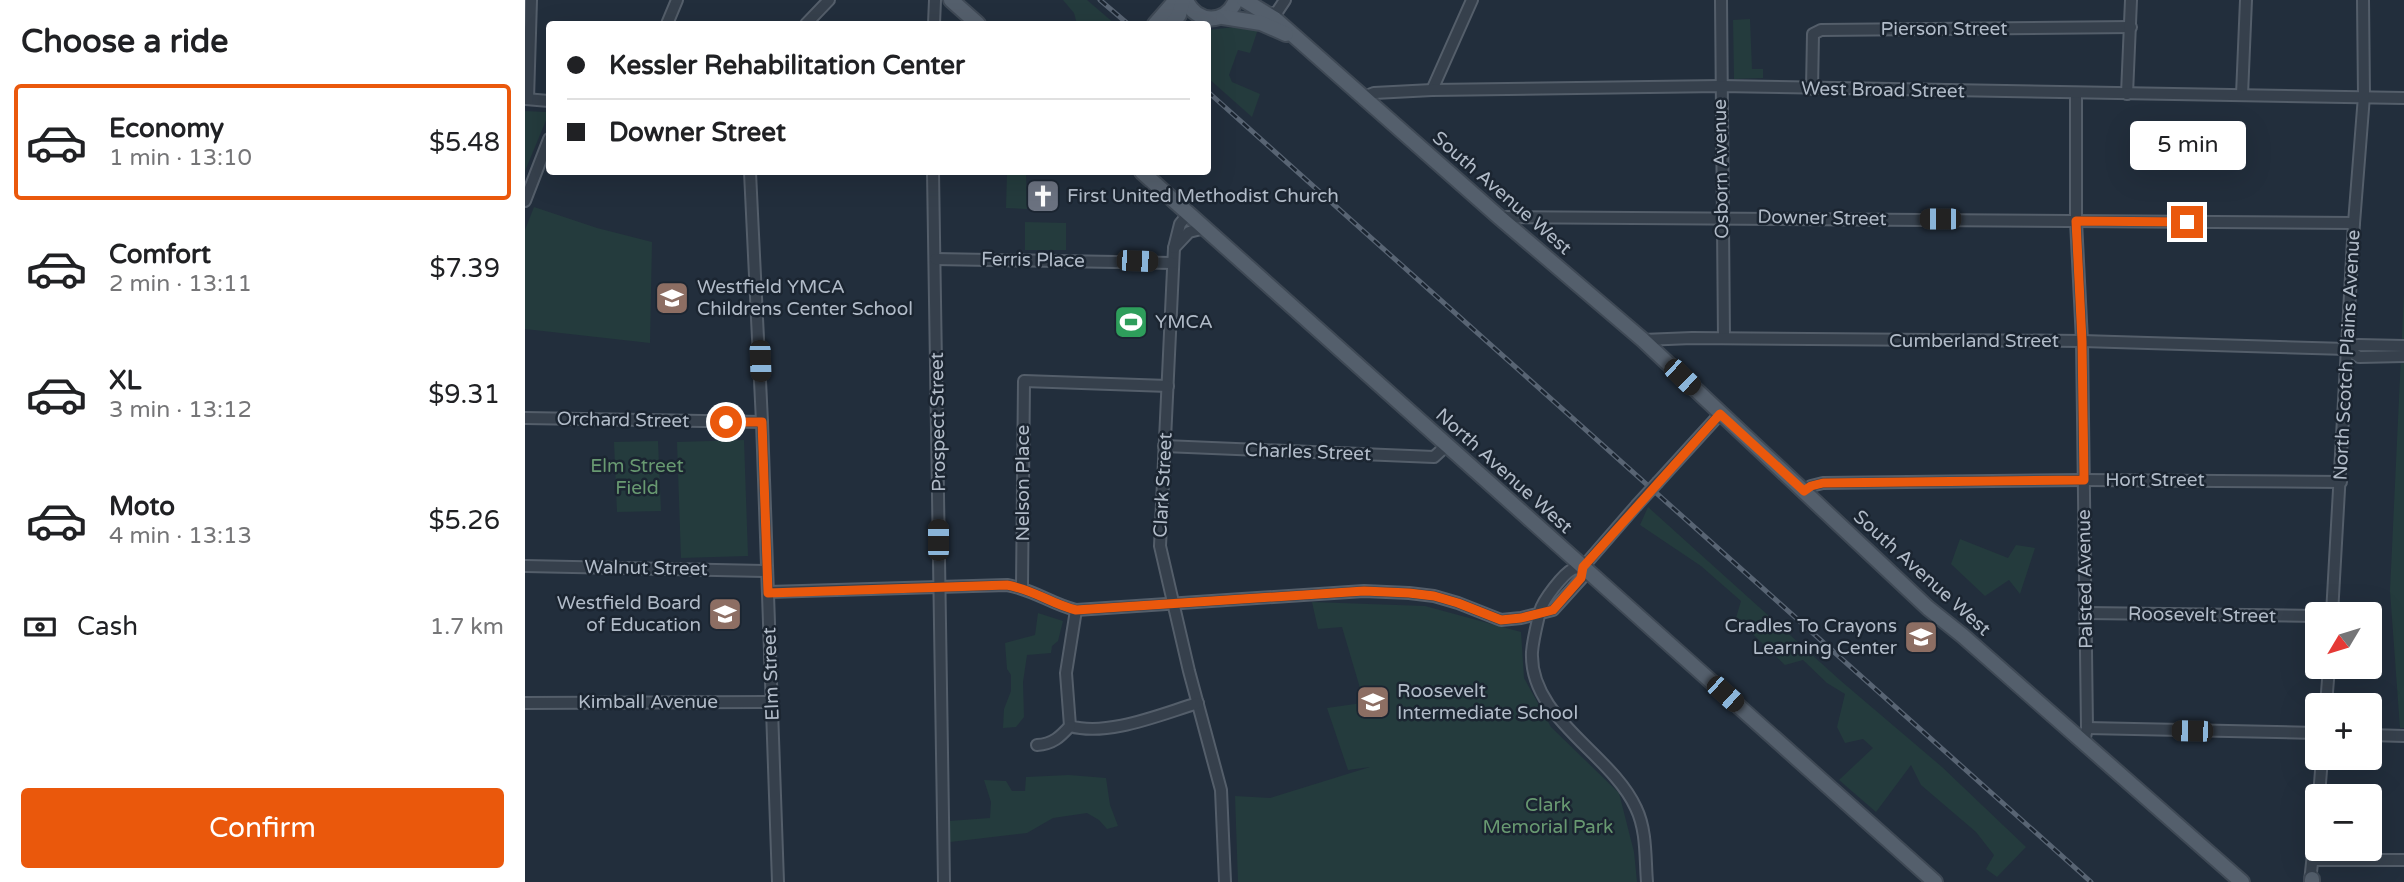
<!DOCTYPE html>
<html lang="en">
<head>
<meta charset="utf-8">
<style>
  body { margin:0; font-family:"Varela Round",sans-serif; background:#f2f2f2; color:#202124; height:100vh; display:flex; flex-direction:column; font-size:26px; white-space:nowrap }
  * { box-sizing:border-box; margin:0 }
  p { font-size:23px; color:#757577 }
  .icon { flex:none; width:38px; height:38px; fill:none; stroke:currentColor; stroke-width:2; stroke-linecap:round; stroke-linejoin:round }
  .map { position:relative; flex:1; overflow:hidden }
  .drawer { display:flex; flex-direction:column; background:#fff; width:525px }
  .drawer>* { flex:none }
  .guide { position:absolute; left:21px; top:21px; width:665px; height:154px; border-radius:7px; box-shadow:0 7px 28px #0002; display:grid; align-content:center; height:154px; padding:0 21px; background:#fff }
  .needle { width:46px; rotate:232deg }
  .buttons { position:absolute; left:1780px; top:602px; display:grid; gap:14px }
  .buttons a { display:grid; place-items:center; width:77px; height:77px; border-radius:7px; background:#fff; box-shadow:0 7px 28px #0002; font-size:35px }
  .end { position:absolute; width:32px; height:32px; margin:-16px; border:9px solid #ea580c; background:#fff; box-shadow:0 0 0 4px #fff }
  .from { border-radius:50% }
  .bubble { position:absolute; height:49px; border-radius:7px; background:#fff; box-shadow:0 7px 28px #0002; font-size:23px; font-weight:600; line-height:49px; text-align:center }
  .car { position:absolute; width:21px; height:42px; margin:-21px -10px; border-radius:9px; box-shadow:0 0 5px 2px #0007; background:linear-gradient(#222 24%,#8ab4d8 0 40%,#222 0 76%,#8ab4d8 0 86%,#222 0) }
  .guide b { display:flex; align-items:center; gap:24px; height:66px; font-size:26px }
  .guide b+b { border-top:2px solid #e0e0e0 }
  .guide i { width:18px; height:18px; background:#202124 }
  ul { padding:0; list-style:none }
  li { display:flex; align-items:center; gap:21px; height:116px; margin:0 14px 10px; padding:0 7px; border:4px solid transparent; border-radius:7px }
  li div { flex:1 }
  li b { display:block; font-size:26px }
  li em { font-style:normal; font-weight:600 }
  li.active { border-color:#ea580c }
  li>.icon { width:63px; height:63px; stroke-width:1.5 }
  h2 { padding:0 21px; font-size:32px; line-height:84px }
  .pay { display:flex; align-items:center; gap:18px; height:77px; padding:0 21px; font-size:26px }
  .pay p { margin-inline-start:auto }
  .primary-button { display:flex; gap:14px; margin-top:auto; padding:14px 21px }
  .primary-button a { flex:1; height:80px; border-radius:7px; background:#ea580c; color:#fff; font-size:28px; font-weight:600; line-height:80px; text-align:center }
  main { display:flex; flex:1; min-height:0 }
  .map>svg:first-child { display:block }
  .green { fill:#243b3d }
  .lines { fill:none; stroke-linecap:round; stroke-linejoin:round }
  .minor-casing { stroke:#545e6a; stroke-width:14 }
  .major-casing { stroke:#3f4955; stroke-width:18 }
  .minor { stroke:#36404c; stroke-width:10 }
  .major { stroke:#545f6c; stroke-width:14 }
  .rail-casing { stroke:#586473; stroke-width:5 }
  .rail { stroke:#1b2531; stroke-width:2.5; stroke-dasharray:8; stroke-linecap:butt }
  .minor-bridge-casing { stroke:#545e6a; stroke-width:14; stroke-linecap:butt }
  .minor-bridge { stroke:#36404c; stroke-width:10 }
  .route { stroke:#ea580c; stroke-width:9 }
  .labels { text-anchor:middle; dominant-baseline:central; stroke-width:5; stroke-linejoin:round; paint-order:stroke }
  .street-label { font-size:19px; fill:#b1bbc8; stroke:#1b2531 }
  .poi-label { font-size:19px; fill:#b1bbc8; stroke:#1b2531; text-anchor:start }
  .park-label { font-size:19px; fill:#689971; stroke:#1b2531 }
</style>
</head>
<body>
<main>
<section class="drawer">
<h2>Choose a ride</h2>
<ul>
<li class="active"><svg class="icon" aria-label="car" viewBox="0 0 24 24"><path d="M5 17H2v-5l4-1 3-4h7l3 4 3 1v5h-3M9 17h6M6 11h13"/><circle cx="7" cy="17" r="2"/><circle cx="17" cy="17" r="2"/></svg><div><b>Economy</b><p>1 min · 13:10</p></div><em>$5.48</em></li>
<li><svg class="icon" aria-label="car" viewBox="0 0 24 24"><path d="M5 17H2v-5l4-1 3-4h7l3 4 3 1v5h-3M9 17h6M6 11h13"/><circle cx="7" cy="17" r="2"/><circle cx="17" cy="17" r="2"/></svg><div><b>Comfort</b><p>2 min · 13:11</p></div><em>$7.39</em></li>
<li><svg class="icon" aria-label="car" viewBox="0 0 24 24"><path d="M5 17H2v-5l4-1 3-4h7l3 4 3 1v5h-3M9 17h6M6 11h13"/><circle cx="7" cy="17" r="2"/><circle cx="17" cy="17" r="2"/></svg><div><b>XL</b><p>3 min · 13:12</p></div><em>$9.31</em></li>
<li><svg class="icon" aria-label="car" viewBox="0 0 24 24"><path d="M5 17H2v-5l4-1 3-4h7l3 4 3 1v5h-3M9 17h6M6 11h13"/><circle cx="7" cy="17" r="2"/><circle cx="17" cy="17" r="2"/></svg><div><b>Moto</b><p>4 min · 13:13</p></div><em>$5.26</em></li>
</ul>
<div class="pay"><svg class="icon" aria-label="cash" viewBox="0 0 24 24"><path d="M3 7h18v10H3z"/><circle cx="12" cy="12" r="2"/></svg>Cash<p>1.7 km</p></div>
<div class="primary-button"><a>Confirm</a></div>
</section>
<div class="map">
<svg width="1879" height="882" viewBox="0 0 1879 882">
  <rect width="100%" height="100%" fill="#222e3c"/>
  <!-- green -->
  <g class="green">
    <polygon points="538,0 562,0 590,24 552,24 549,13"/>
    <polygon points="1225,19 1227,69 1238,69 1238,78 1209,79 1208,20"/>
    <polygon points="718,26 733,29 725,53 713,50 704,75 707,82 735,94 727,117 683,78 683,30"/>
    <polygon points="0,111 21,112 22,118 0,171"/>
    <polygon points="482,172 501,172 502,209 481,208"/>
    <polygon points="9,207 72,228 127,242 125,343 0,329 0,230"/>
    <polygon points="500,222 541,223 541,250 500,250"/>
    <polygon points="1879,292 1879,728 1875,728 1865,591"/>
    <polygon points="219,440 223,556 156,558 152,442"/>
    <polygon points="133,441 136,511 92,512 89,442"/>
    <polygon points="1123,507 1316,681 1417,767 1501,847 1472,877 1461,869 1469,855 1451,832 1396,785 1386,765 1351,812 1314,780 1348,748 1338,739 1320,743 1312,727 1320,694 1302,683 1278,660 1260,665 1211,618 1216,601 1176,566 1115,525"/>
    <polygon points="1435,539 1483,558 1491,545 1510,548 1495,594 1484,580 1460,596 1426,564"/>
    <polygon points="787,602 900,606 996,632 999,678 1026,727 1094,793 1109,852 1112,882 713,882 710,796 745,798 845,767 823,770 802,708 837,703 835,688 817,627 793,629"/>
    <polygon points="513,613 538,621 533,641 527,646 526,653 502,655 498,682 499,717 491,727 478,728 479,709 486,691 486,675 482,669 480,643 510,635"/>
    <polygon points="544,775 581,778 585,805 593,826 582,829 574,820 562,813 528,818 502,833 425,842 424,821 465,818 466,802 459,780 481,781 487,791 500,791 501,777"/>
  </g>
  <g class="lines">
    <!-- minor casing -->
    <g class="minor-casing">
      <g id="minor">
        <polyline points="1196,0 1199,338"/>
        <polyline points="744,14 752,12 760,0"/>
        <polyline points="142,24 152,0"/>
        <polyline points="281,24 304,0"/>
        <polyline points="409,24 410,0"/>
        <polyline points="1287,89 1288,34 1296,30 1606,27"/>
        <polyline points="907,90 947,0"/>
        <polyline points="1551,94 1551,221 1557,341 1562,728 1559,742"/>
        <polyline points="1602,94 1606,0"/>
        <polyline points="1717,95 1721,0"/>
        <polyline points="839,97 849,93 907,90 1195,86 1879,98"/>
        <polyline points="0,99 24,101"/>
        <polyline points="3,99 6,0"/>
        <polyline points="225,172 237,422 253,882"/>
        <polyline points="408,172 419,882"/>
        <polyline points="0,201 24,139"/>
        <polyline points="664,213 655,224 649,248 635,546 664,671 696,790 700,882"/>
        <polyline points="974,217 1829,223"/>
        <polyline points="649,248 664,232 680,228"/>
        <polyline points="410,259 648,263"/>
        <polyline points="1118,340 1167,338 1557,341 1822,349 1833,345 1879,346"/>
        <polyline points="1822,349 1834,357 1879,356"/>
        <polyline points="0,418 237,422"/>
        <polyline points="639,446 909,457 922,445"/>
        <polyline points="1133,482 1195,414"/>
        <polyline points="1279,491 1286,486 1298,483 1559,480 1816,482"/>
        <polyline points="0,566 242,571"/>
        <path d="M1058,567C1055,568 1051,568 1048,569C1038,574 1018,600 1015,611C1012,624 1008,639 1007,652C1004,718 1086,753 1111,808C1122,831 1120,858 1122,882"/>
        <polyline points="497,587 499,381 643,386"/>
        <path d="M243,592L482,585C510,590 526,604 551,610L839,591L884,593L909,596L933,603L976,620L996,618L1028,610L1057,578L1058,567L1111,506"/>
        <path d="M551,610L541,673L545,726C583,737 636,714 673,703"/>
        <polyline points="1561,613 1792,616"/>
        <polyline points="1807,614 1829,223 1839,96 1838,0"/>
        <polyline points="0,703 247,702"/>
        <polyline points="1801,705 1804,667"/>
        <polyline points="1562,728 1792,733"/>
        <polyline points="1844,735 1879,736"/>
        <path d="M512,745C528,744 535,737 545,726"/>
        <polyline points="1794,796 1797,758"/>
        <polyline points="1788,860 1879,860"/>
        <polyline points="1785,882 1792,815"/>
      </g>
    </g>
    <!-- major casing -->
    <g class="major-casing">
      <g id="major">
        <polyline points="426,0 453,24"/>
        <path d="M661,0C671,24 701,25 711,0"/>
        <polyline points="719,0 750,19 974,217 1118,340 1403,608 1438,636 1717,882"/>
        <polyline points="698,17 736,23 761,34"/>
        <polyline points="630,24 651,0"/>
        <polyline points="647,24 654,15 658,0"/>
        <polyline points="617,172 1410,882"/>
        <polyline points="1787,882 1787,879"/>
      </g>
    </g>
    <!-- minor -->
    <use href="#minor" class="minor"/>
    <!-- major -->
    <use href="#major" class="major"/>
    <!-- rail casing -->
    <g class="rail-casing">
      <g id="rail">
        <polyline points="575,0 603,24"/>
        <polyline points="682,91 1566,882"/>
      </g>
    </g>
    <!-- rail -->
    <use href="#rail" class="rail"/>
    <!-- minor-bridge casing -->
    <g class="minor-bridge-casing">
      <polyline id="minor-bridge" points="1111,506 1133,482"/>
    </g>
    <!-- minor-bridge -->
    <use href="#minor-bridge" class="minor-bridge"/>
  </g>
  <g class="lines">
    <!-- route -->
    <path class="route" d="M201,422H237L243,593L482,585C510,590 526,604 551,610L839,591L884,593L909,596L933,603L976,620L996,618L1028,610L1056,578L1058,567L1195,414L1279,491L1286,486L1298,483L1559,480L1557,341L1551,221L1662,222"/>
  </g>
  <!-- icons -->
  <defs>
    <g id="church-square" transform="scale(1.75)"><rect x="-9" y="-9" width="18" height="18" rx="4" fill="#6b7280" stroke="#1b2531"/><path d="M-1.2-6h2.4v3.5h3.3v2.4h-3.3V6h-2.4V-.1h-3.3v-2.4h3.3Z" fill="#fff"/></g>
    <g id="school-square" transform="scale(1.75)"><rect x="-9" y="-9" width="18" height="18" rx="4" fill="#8d6e63" stroke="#1b2531"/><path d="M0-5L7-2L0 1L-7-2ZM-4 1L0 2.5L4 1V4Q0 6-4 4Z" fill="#fff"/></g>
    <g id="stadium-square" transform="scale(1.75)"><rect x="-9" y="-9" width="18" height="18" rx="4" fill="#2e9e5b" stroke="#1b2531"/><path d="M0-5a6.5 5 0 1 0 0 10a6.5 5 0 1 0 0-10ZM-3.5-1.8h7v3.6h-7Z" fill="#fff"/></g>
  </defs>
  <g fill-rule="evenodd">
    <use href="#church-square" x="518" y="196"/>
    <use href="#school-square" x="147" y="298"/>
    <use href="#stadium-square" x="606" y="322"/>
    <use href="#school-square" x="200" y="614"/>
    <use href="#school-square" x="1396" y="637"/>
    <use href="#school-square" x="848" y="702"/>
  </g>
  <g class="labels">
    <!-- street labels -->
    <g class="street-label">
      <text x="1419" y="29">Pierson Street</text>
      <text transform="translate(1358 90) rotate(1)">West Broad Street</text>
      <text transform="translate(1196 169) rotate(-91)">Osborn Avenue</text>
      <text transform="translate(977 193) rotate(41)">South Avenue West</text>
      <text transform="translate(1297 218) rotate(1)">Downer Street</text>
      <text transform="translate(508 260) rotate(1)">Ferris Place</text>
      <text x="1449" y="341">Cumberland Street</text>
      <text transform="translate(1822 355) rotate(-87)">North Scotch Plains Avenue</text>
      <text transform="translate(98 420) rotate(1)">Orchard Street</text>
      <text transform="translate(413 422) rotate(-91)">Prospect Street</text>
      <text transform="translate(783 452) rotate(2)">Charles Street</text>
      <text transform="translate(979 471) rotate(42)">North Avenue West</text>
      <text x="1630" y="480">Hort Street</text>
      <text transform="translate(498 483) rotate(-90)">Nelson Place</text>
      <text transform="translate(638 485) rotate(-87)">Clark Street</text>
      <text transform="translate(121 568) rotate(1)">Walnut Street</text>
      <text transform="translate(1397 573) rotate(42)">South Avenue West</text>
      <text transform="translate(1560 579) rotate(-91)">Palsted Avenue</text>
      <text transform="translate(1677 615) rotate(1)">Roosevelt Street</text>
      <text transform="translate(246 674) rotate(-92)">Elm Street</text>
      <text x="123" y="702">Kimball Avenue</text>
    </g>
    <!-- poi labels -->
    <g class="poi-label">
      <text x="542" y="196">First United Methodist Church</text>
      <text x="172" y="287">Westfield YMCA<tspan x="172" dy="22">Childrens Center School</tspan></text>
      <text x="630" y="322">YMCA</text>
      <text x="176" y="603" text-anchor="end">Westfield Board<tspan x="176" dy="22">of Education</tspan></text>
      <text x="1372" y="626" text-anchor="end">Cradles To Crayons<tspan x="1372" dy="22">Learning Center</tspan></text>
      <text x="872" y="691">Roosevelt<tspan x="872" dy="22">Intermediate School</tspan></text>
    </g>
    <!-- park labels -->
    <g class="park-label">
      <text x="112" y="466">Elm Street<tspan x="112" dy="22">Field</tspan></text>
      <text x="1023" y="805">Clark<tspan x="1023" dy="22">Memorial Park</tspan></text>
    </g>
  </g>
</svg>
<div class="buttons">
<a><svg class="needle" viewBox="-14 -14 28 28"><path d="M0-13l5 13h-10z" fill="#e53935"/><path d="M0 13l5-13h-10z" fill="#757577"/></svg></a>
<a>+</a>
<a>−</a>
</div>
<i class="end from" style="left:201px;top:422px"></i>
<i class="end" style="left:1662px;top:222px"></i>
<div class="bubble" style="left:1605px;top:121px;width:116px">5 min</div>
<i class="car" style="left:1415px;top:219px;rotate:270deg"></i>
<i class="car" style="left:612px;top:261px;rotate:92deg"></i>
<i class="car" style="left:235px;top:361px;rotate:178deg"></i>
<i class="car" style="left:1157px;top:377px;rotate:134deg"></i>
<i class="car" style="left:413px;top:540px;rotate:0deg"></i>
<i class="car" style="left:1200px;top:694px;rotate:132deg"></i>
<i class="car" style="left:1667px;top:731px;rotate:271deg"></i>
<div class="guide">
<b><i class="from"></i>Kessler Rehabilitation Center</b>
<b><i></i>Downer Street</b>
</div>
</div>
</main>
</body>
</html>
